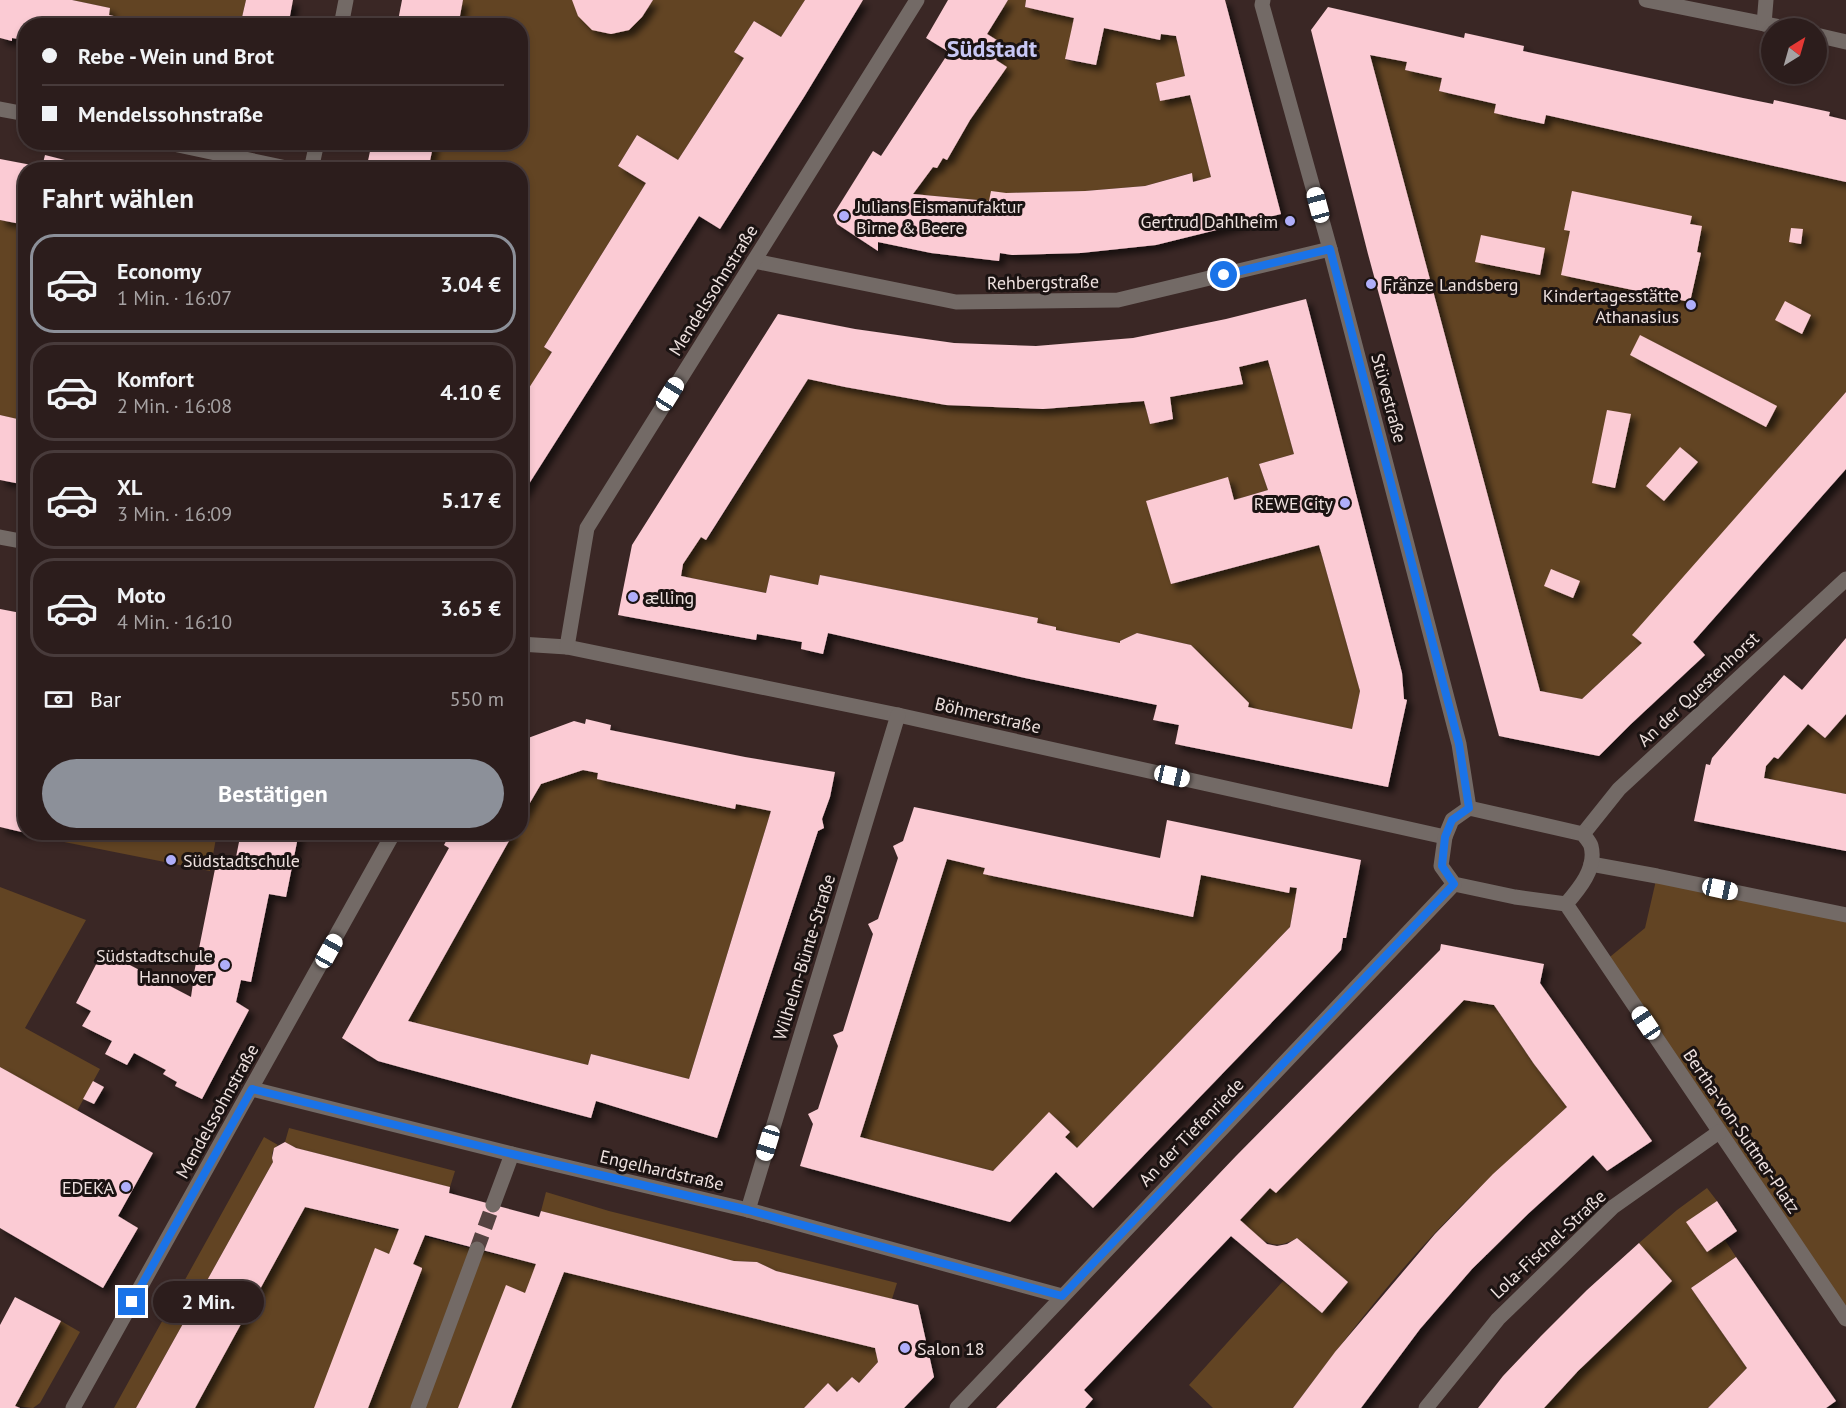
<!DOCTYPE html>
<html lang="de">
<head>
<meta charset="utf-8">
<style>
  body { margin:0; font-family:"PT Sans",sans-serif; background:#382a29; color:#f1f3f6; height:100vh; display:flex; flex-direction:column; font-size:22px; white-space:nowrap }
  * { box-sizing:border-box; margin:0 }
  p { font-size:20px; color:#a6a2a3 }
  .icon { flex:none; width:33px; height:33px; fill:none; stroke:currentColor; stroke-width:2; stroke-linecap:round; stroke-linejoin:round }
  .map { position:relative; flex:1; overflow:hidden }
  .drawer { position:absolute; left:18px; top:162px; width:510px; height:678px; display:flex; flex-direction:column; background:#2c1d1c; border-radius:24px; box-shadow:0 3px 9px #0003,0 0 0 2px #483b3b }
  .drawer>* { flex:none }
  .banner { position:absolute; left:18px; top:18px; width:510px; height:132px; border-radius:24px; box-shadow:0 3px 9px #0003,0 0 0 2px #483b3b; display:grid; align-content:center; height:132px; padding:0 24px; background:#2c1d1c }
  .needle { width:39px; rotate:37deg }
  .buttons { position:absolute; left:1761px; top:18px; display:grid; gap:12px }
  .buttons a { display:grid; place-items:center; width:66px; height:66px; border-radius:50%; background:#2c1d1c; box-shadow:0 3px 9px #0003,0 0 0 2px #483b3b; font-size:30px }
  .end { position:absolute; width:27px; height:27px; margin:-14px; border:8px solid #1a73e8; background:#fff; box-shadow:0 0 0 3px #fff }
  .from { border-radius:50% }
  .bubble { position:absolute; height:42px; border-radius:21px; background:#2c1d1c; box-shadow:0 3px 9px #0003,0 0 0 2px #483b3b; font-size:20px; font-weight:600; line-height:42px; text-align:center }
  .car { position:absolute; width:18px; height:36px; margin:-18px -9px; border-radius:8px; box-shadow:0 0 4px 2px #0007; background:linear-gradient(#fff 24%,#345 0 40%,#fff 0 76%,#345 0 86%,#fff 0) }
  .banner b { display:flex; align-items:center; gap:21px; height:57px; font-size:22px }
  .banner b+b { border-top:2px solid #483b3b }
  .banner i { width:15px; height:15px; background:#f1f3f6 }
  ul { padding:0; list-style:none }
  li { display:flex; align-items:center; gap:18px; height:99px; margin:0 12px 9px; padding:0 12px; border:3px solid #483b3b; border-radius:24px }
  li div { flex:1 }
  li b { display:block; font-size:22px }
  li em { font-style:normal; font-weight:600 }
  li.active { border-color:#8c9099 }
  li>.icon { width:54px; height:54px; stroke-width:1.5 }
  h2 { padding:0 24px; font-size:27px; line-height:72px }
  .pay { display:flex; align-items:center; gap:15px; height:66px; padding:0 24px; font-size:22px }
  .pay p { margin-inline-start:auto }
  .action { display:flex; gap:12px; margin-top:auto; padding:12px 24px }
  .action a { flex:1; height:69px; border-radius:36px; background:#8c9099; color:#fff; font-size:24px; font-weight:600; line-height:69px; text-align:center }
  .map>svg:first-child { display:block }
  .green { fill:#624423 }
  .building { fill:#fbcbd4; fill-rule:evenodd; filter:url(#shadow) }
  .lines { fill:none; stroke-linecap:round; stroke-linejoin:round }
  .minor-tunnel { stroke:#554341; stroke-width:15; stroke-dasharray:15 8; stroke-linecap:butt }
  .minor { stroke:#736a66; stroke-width:15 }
  .route { stroke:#1a73e8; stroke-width:8 }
  .poi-dot { fill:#afaefa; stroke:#1b1312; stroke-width:2 }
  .labels { text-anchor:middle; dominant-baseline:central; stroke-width:6; stroke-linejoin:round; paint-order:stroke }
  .poi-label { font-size:18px; fill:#eee1df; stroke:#1b1312; text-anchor:start }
  .street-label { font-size:18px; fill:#eee1df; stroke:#1b1312 }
  .district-label { font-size:24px; font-weight:bold; fill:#c7c7f3; stroke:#1b1312 }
</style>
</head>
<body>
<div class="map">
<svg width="1846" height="1408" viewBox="0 0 1846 1408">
  <defs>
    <filter id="shadow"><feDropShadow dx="5.5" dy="5.5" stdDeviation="3" flood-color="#0009"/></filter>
  </defs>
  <rect width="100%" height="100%" fill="#3a2725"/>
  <!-- green -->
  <g class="green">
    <polygon points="72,0 246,0 240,26 162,25 109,15 110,8"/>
    <polygon points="463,0 572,0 642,17 653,0 805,0 781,37 754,21 734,52 744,58 678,160 637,135 618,166 646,183 544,347 552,352 521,402 520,170 428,170 434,143 520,142 520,26 458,25"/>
    <polygon points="1008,0 1026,0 1025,7 1074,18 1066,60 1096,65 1104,28 1160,40 1161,34 1176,36 1185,76 1156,84 1160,101 1190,95 1211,177 1193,182 1191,173 1145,186 1085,191 1006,193 989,201 913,194 933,167 937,167 943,158 947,160 970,120 1006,67 996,60 1005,45 987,34"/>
    <polygon points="1370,55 1407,62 1405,70 1442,78 1439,91 1496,104 1495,113 1543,124 1546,115 1846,182 1846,392 1633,635 1642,643 1582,699 1540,691"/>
    <polygon points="0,220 25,225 25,421 0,415"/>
    <polygon points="1268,360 1294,454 1259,464 1268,490 1234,500 1228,478 1147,501 1172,584 1319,545 1360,691 1352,729 1248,707 1191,645 1137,633 1120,641 1120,643 1056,630 1056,627 1037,623 1037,618 820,575 818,585 770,575 766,593 681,576 683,564 701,537 707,540 808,379 845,387 946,405 1043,409 1144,401 1150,424 1173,419 1170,397 1242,384 1239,367"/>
    <polygon points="1846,714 1846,794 1764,778 1766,766 1774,757 1778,759 1808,724 1825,738"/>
    <polygon points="583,770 598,773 597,779 735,809 736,804 771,811 689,1079 591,1054 588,1065 408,1021 514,833 520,832 521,820 541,784"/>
    <polygon points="29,833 29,832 217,833 210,871 29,835"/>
    <polygon points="947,859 985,868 984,874 1192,917 1201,875 1289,892 1290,887 1297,888 1290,927 1077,1148 1065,1137 1070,1132 1050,1113 993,1171 860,1137"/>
    <polygon points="1657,876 1846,915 1846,1321 1605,961 1645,928"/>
    <polygon points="0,887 86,920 25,1028 100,1069 77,1111 0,1067"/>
    <path d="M1464,1000L1494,1005L1534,1064L1567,1107C1522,1148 1476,1189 1434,1234C1383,1289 1338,1348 1293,1408H1213L1189,1385L1283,1281L1322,1313L1348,1282L1297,1238C1269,1254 1260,1238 1240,1220L1270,1188Z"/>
    <polygon points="289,1128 455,1171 450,1187 296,1148 285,1142"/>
    <path d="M264,1137L278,1145C272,1149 271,1155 273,1162L136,1408H114Z"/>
    <polygon points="1707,1188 1717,1201 1687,1222 1707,1252 1725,1240 1736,1257 1691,1288 1747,1368 1708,1408 1544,1408 1578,1371 1672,1281 1639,1243 1677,1210"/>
    <polygon points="546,1192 609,1211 897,1283 892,1299 776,1271 757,1262 734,1261 541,1211"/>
    <polygon points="305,1207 875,1348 878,1362 859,1383 852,1377 837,1392 828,1383 804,1408 195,1408"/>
    <polygon points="61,1321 80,1332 40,1403 33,1408 15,1406"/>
  </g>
  <!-- building -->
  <g class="building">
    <polygon points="0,0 72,0 110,8 109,15 157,26 26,26 26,40 12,38 12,41 0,38"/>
    <polygon points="246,0 293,0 288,26 240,26"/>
    <polygon points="402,0 463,0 458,26 397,26"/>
    <polygon points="572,0 653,0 642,17 629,30 611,34 592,30 578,16"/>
    <polygon points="805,0 863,0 804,97 720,229 699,216 520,498 520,402 552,352 544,347 646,183 618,166 637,135 678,160 744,58 734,52 754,21 781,37"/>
    <polygon points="948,0 1008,0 987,34 1005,45 996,60 1007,67 970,120 947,160 943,158 937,168 933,167 913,194 989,201 991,191 1006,193 1085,191 1145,186 1192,173 1193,182 1211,177 1190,95 1160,101 1156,83 1185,76 1176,36 1161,34 1160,40 1104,28 1096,65 1065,59 1074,18 1025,7 1026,0 1225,0 1281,214 1156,245 1081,253 1012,255 1000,253 999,261 931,253 878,242 878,251 837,224 833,215 873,151 881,156 949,52 926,38"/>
    <polygon points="1328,7 1464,38 1465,33 1524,46 1523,51 1743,98 1773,104 1774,100 1830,112 1829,116 1846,120 1846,182 1546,115 1544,124 1494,113 1496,104 1439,91 1442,78 1405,70 1407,62 1370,55 1540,691 1582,699 1642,643 1632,635 1846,392 1846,469 1693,642 1705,655 1631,724 1599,756 1499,736 1368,254 1311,30"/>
    <polygon points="372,142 434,142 428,170 366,170"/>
    <polygon points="45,155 104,170 26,170 26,225 0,220 0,159 42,167"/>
    <polygon points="1572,191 1692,216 1690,224 1702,226 1697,252 1701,253 1690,302 1561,275 1570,231 1564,230"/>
    <polygon points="1791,228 1803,229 1801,244 1789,242"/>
    <polygon points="1481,235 1545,248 1540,275 1475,262"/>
    <path d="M1306,299L1402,673L1404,699L1407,700L1388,787L1175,744L1179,725L1153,720L1157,705L1025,678L828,633L823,654L801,649L802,642L757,634L756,640L618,615L632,545L778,314L855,329L954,343L1036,346L1133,338L1226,319ZM1268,360L1294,454L1259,464L1268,490L1234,500L1228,477L1146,501L1171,584L1319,545L1360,691L1352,729L1248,707L1249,703L1191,645L1137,633L1120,641V643L1056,630V627L1037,623L1038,618L820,575L818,585L770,575L766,593L681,576L683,564L701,537L706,540L808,379L845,387L946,405L1043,409L1144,401L1150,424L1173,419L1170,397L1243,384L1239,367Z"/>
    <polygon points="1785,301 1811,315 1802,334 1775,320"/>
    <polygon points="1640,335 1777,406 1766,427 1630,355"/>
    <polygon points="1607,410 1631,414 1615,488 1592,483"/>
    <polygon points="0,415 26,421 26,485 0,480"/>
    <polygon points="1680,447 1698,462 1664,501 1646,486"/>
    <polygon points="1551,569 1580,581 1573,598 1544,586"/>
    <polygon points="0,609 26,614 26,833 0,827"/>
    <polygon points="1846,638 1846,714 1825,738 1808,724 1778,759 1774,757 1766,766 1764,778 1846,794 1846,851 1694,821 1706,764 1710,765 1712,758 1784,675 1802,690"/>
    <polygon points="586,719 611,725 610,730 745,757 835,772 830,797 822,819 824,828 818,831 717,1138 596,1101 591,1118 407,1069 378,1061 342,1038 449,848 444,845 451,832 514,832 408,1021 588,1065 591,1054 689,1079 771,811 736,804 735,809 597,779 598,773 583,770 541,784 520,820 520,741 574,721 585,724"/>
    <path d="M914,807L1160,858L1167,820L1361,860L1346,938H1343L1341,950L1328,964L1093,1208L1056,1172L1010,1222L800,1166L813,1124L808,1114L818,1109L838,1046L833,1035L843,1031L873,934L868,924L878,919L898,858L893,846L903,841ZM947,859L985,868L983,874L1193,917L1201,875L1289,893L1290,887L1297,888L1290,927L1077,1148L1065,1137L1070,1132L1049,1112L993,1171L860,1137Z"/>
    <polygon points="241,832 299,832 286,897 269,894 251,982 241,980 236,1002 249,1010 202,1099 175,1086 177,1082 163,1074 166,1070 134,1053 127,1065 105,1054 112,1041 82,1026 91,1011 76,1003 103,951 191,997 193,983 192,983 216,864 234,867"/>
    <polygon points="1441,944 1544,964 1540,983 1652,1141 1607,1171 1593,1155 1529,1213 1472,1269 1420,1329 1361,1408 1293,1408 1335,1352 1435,1234 1493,1174 1567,1107 1534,1064 1494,1005 1464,1000 1276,1193 1270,1188 1240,1220 1267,1244 1277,1246 1287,1244 1297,1238 1348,1282 1322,1313 1231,1236 1084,1390 1093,1399 1085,1408 996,1408 1236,1156 1440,950"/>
    <polygon points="0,1067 153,1153 118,1216 138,1228 103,1288 0,1228"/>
    <polygon points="93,1081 104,1087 94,1104 83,1099"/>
    <polygon points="285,1142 296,1148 450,1187 449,1193 539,1217 541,1211 734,1261 757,1262 776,1271 918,1305 934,1377 904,1408 804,1408 828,1383 837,1392 852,1377 859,1383 878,1362 875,1348 564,1272 511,1408 458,1408 506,1285 525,1293 536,1264 425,1235 413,1264 422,1268 422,1269 368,1408 314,1408 375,1248 389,1254 399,1229 305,1207 195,1408 136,1408 273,1162 272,1158 274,1148"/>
    <polygon points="1717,1201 1737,1231 1707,1252 1686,1222"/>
    <polygon points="1639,1243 1672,1281 1578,1371 1544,1408 1478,1408 1503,1376 1541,1336 1587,1290"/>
    <polygon points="1736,1257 1836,1401 1826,1408 1708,1408 1747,1368 1691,1288"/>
    <polygon points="15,1297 61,1321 15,1406 20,1408 0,1408 0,1325"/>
  </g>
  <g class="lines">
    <!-- minor-tunnel -->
    <polyline class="minor-tunnel" points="477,1249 493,1205"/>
    <!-- minor -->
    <g class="minor">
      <polyline points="1263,0 1262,5 1330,249 1459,744 1469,808"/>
      <polyline points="1646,0 1785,28"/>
      <polyline points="1764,24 1766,0"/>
      <polyline points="341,26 346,0"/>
      <polyline points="1816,35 1846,42"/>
      <polyline points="0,109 26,114"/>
      <polyline points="164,142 296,170"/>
      <polyline points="311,170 317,142"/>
      <polyline points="754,261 956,302 1118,300 1330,249"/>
      <polyline points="0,537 26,542"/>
      <polyline points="520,644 567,647 898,715 1445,837"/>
      <polyline points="567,647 587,528 917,0"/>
      <polyline points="1583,834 1619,789 1846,579"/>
      <polyline points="1591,864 1657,876 1846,915"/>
      <path d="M1566,904C1579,889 1597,868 1591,846C1590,842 1585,837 1583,834L1469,808L1452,820L1445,837L1441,866L1454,884L1515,897L1566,904L1846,1319"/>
      <polyline points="252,1089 512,1154 748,1210 1062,1296"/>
      <polyline points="493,1205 512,1154"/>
      <polyline points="748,1210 898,715"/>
      <polyline points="73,1408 394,832"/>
      <polyline points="418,1408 477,1249"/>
      <polyline points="957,1408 1454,884"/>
      <polyline points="1426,1408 1498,1319 1613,1207 1719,1132"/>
    </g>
  </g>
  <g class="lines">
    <!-- route -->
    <polyline class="route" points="132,1302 252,1089 512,1154 748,1210 1062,1296 1454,884 1442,866 1445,837 1452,820 1469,808 1459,744 1330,249 1224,275"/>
  </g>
  <!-- markers -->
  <g class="poi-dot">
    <circle cx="844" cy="216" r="6"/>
    <circle cx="1290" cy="221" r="6"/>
    <circle cx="1371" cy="284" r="6"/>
    <circle cx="1691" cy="305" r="6"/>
    <circle cx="1345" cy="503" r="6"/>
    <circle cx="633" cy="597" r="6"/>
    <circle cx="171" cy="860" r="6"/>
    <circle cx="225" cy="965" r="6"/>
    <circle cx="126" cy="1187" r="6"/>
    <circle cx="905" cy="1348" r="6"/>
  </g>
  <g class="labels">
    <!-- poi labels -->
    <g class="poi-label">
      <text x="856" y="206">Julians Eismanufaktur<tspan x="856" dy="21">Birne &amp; Beere</tspan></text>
      <text x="1278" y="221" text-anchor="end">Gertrud Dahlheim</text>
      <text x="1383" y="284">Fränze Landsberg</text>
      <text x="1679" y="295" text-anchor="end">Kindertagesstätte<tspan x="1679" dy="21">Athanasius</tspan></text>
      <text x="1333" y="503" text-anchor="end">REWE City</text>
      <text x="645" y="597">ælling</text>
      <text x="183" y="860">Südstadtschule</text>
      <text x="213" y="955" text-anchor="end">Südstadtschule<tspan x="213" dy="21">Hannover</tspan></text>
      <text x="114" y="1187" text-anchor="end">EDEKA</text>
      <text x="917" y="1348">Salon 18</text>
    </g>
    <!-- street labels -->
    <g class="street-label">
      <text transform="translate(1043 282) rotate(-1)">Rehbergstraße</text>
      <text transform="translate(713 290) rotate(-58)">Mendelssohnstraße</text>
      <text transform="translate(1389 398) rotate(75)">Stüvestraße</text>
      <text transform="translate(1698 689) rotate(-43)">An der Questenhorst</text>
      <text transform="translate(988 715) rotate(13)">Böhmerstraße</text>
      <text transform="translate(804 957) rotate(-73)">Wilhelm-Bünte-Straße</text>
      <text transform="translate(217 1111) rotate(-61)">Mendelssohnstraße</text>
      <text transform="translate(1742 1131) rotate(56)">Bertha-von-Suttner-Platz</text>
      <text transform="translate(1191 1132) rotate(-46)">An der Tiefenriede</text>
      <text transform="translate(662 1170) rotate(13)">Engelhardstraße</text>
      <text transform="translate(1548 1244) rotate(-43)">Lola-Fischel-Straße</text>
    </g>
    <!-- district labels -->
    <g class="district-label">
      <text x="992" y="48">Südstadt</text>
    </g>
  </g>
</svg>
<div class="buttons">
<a><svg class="needle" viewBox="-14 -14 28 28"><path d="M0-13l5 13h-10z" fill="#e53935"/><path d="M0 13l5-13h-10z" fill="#a6a2a3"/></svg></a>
</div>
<i class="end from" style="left:1224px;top:275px"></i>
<i class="end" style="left:132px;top:1302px"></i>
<div class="bubble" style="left:153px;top:1281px;width:111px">2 Min.</div>
<i class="car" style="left:1318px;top:205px;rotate:345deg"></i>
<i class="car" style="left:670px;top:394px;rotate:32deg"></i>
<i class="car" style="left:1172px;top:776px;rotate:103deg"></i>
<i class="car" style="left:1720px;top:889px;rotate:102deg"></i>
<i class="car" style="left:329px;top:951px;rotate:29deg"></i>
<i class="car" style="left:1646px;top:1023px;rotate:326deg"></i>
<i class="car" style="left:768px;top:1143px;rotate:197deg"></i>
<div class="banner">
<b><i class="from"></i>Rebe - Wein und Brot</b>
<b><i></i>Mendelssohnstraße</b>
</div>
<section class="drawer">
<h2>Fahrt wählen</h2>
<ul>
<li class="active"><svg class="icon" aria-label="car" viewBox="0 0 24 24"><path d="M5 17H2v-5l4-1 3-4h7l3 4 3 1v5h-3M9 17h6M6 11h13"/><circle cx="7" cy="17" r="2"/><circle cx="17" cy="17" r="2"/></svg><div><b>Economy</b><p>1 Min. · 16:07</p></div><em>3.04 €</em></li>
<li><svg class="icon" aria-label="car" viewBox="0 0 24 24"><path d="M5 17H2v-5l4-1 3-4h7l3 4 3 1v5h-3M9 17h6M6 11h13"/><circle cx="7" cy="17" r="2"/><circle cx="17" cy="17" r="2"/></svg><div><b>Komfort</b><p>2 Min. · 16:08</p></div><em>4.10 €</em></li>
<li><svg class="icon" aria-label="car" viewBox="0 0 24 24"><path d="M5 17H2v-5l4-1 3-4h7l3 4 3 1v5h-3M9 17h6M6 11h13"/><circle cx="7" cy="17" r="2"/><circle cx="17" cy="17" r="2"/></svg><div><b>XL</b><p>3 Min. · 16:09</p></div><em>5.17 €</em></li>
<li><svg class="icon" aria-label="car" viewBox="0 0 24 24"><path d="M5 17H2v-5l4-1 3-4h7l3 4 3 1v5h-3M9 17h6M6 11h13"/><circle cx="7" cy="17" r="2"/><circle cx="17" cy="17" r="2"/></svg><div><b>Moto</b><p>4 Min. · 16:10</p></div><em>3.65 €</em></li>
</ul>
<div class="pay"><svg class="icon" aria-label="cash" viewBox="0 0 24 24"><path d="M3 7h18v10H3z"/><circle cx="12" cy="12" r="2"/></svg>Bar<p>550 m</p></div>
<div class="action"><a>Bestätigen</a></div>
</section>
</div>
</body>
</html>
